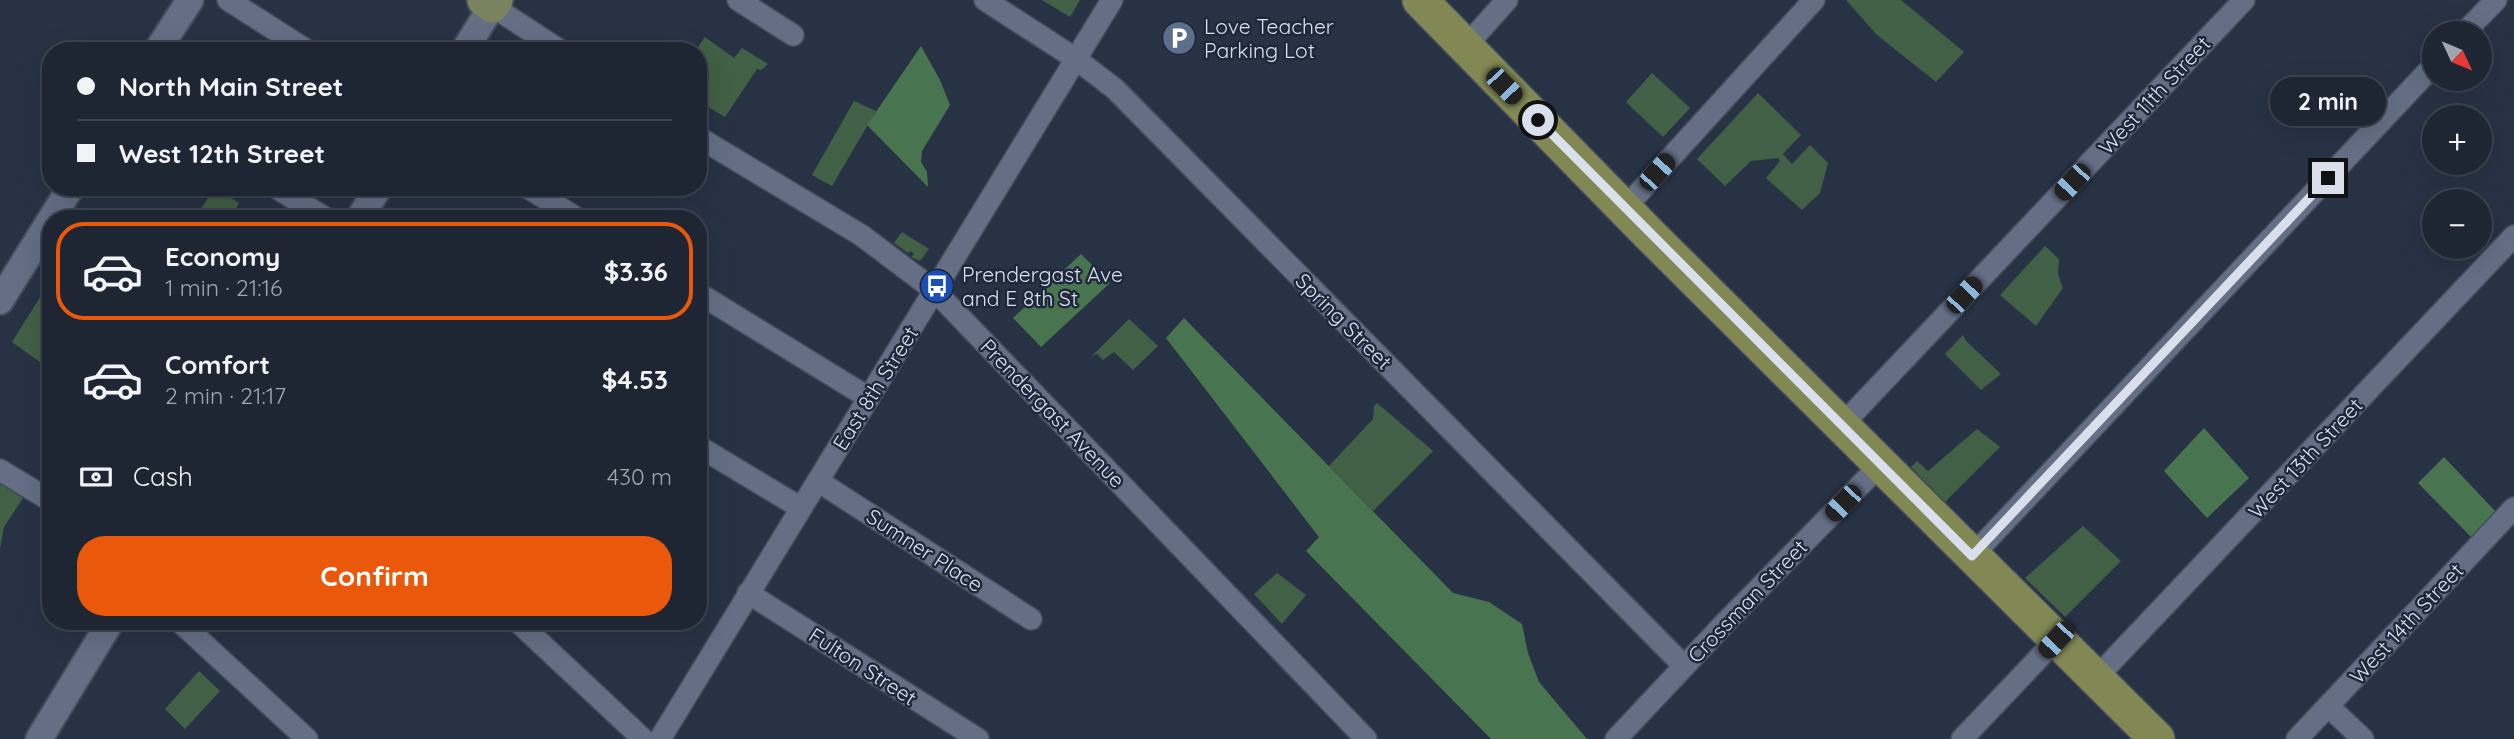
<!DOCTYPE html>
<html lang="en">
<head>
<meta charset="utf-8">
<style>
  body { margin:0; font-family:Quicksand,sans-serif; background:#262e3c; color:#f1f3f6; height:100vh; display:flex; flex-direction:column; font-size:26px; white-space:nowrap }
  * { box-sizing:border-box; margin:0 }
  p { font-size:23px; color:#a1a5ac }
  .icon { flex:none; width:38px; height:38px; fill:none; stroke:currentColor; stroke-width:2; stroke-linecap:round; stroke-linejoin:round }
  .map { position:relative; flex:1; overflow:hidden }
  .panel { position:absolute; left:42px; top:210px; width:665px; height:420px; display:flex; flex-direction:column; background:#1e2634; border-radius:28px; box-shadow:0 7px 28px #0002,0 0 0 2px #3c434f }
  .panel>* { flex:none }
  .guide { position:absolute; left:42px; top:42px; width:665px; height:154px; border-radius:28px; box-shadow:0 7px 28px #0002,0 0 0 2px #3c434f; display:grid; align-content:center; height:154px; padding:0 35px; background:#1e2634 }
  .needle { width:46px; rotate:134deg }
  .buttons { position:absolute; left:2422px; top:21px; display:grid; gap:14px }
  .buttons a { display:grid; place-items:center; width:70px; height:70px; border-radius:50%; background:#1e2634; box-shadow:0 7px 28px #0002,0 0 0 2px #3c434f; font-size:35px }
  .end { position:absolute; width:32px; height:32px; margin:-16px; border:9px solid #d9e0ec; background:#111; box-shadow:0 0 0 4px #111 }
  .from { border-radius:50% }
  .bubble { position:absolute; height:49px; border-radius:24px; background:#1e2634; box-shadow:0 7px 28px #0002,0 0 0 2px #3c434f; font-size:23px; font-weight:700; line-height:49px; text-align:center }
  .car { position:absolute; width:21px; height:42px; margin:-21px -10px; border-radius:9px; box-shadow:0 0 5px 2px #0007; background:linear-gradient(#222 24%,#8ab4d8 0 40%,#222 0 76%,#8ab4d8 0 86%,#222 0) }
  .guide b { display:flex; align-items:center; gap:24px; height:66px; font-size:26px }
  .guide b+b { border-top:2px solid #3c434f }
  .guide i { width:18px; height:18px; background:#f1f3f6 }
  ul { padding:12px 0 0; list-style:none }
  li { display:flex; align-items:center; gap:21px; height:98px; margin:0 14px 10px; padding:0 21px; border:4px solid transparent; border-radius:28px }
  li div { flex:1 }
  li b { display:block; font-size:26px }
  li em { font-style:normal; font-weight:700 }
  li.selected { border-color:#ea580c }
  li>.icon { width:63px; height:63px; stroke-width:1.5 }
  .pay { display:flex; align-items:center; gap:18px; height:77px; padding:0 35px; font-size:26px }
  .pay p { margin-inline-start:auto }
  .cta { display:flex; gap:14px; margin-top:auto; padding:14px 35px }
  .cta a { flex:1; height:80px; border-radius:28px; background:#ea580c; color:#fff; font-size:28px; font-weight:700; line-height:80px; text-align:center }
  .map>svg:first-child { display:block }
  .green { fill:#426046 }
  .forest { fill:#48754f }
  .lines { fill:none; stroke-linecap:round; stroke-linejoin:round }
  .minor-casing { stroke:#454d5d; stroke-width:24 }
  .tertiary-casing { stroke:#454d5d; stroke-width:30 }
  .primary-casing { stroke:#454d5d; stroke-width:37 }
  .trunk-casing { stroke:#454d5d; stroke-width:38 }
  .minor { stroke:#646e85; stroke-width:21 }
  .tertiary { stroke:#646e85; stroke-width:26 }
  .primary { stroke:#7a8260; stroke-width:33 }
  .trunk { stroke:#818854; stroke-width:35 }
  .route { stroke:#d9e0ec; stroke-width:9 }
  .labels { text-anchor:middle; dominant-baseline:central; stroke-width:5; stroke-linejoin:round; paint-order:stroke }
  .poi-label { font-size:21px; fill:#d9e0ec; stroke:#1f273a; text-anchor:start }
  .street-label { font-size:21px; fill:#d9e0ec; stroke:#1f273a }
</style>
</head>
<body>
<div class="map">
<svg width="2514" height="739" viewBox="0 0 2514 739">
  <rect width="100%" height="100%" fill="#283245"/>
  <!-- green -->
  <g class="green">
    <polygon points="1042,0 1080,0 1070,17"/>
    <polygon points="1846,0 1901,0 1964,52 1936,82 1877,35"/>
    <polygon points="705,37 734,58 742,48 768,64 761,70 757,69 725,117 698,101 698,51 695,51"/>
    <polygon points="1652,73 1690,108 1663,137 1626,102"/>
    <polygon points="1758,93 1801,135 1783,154 1792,164 1810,145 1828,163 1820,193 1802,210 1766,178 1780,161 1778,158 1751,161 1725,186 1697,159"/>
    <polygon points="854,101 876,111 832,186 812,175"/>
    <polygon points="215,188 239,203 230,219 194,219"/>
    <polygon points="902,232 929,249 920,261 911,257 914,254 911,251 908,253 894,243"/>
    <polygon points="2045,246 2059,259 2058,274 2063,288 2036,326 2000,295"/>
    <polygon points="51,280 51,370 12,342"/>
    <polygon points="1129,319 1158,346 1133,370 1114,352 1103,360 1097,354 1091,357"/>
    <polygon points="1963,335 1966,341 2001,374 1981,390 1945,354"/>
    <polygon points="1377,403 1433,451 1373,511 1329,466 1373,419 1374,406"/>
    <polygon points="1977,429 2000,447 1945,502 1911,467 1917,461 1928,471"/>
    <polygon points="0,484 23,498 4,527 0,548"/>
    <polygon points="2083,526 2121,561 2065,617 2025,578"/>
    <polygon points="1277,573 1306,595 1282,624 1254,594"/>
    <polygon points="199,671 220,691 185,729 165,709"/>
  </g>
  <!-- forest -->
  <g class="forest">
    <polygon points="921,46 940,80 950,105 922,151 921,162 927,172 928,187 867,125"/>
    <polygon points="1081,254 1110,283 1041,347 1013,318"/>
    <polygon points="1184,318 1453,593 1489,602 1522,624 1528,653 1539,682 1587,739 1491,739 1306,551 1319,537 1166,338"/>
    <polygon points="2204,428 2249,478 2207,518 2164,471"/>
    <polygon points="2444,457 2497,513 2472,538 2418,483"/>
  </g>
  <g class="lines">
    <!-- minor casing -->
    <g class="minor-casing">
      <g id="minor">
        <polyline points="228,0 308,51"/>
        <polyline points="738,0 793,35"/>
        <polyline points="985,0 1076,59 1115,89 1684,666"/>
        <polyline points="492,6 561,51"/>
        <polyline points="2464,33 2496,0"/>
        <polyline points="1465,47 1507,0"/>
        <polyline points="698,137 861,235 934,290 1366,739"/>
        <polyline points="275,187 327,219"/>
        <polyline points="527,187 578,219"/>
        <polyline points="1624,209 1814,0"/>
        <polyline points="698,293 869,398"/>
        <polyline points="1841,426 2244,0"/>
        <polyline points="698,446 801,508"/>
        <polyline points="0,470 51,501"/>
        <polyline points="818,481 1031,619"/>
        <polyline points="1972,556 2434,65"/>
        <polyline points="748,593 978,739"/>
        <polyline points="179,621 307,739"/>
        <polyline points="517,621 643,739"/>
        <polyline points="2095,679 2514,236"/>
        <polyline points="2328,706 2363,739"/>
        <polyline points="660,739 1112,0"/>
        <polyline points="1616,739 1723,625 1880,465"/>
        <polyline points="1962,739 2056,640"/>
        <polyline points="2297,739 2514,508"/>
      </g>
    </g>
    <!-- tertiary casing -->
    <g class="tertiary-casing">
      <g id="tertiary">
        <polyline points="157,51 190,0"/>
        <polyline points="464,51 492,6"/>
        <polyline points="359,219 379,187"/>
        <polyline points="0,301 71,187"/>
        <polyline points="39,739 111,621"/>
      </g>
    </g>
    <!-- primary casing -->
    <g class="primary-casing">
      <polyline id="primary" points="484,0 492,6 496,0"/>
    </g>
    <!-- trunk casing -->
    <g class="trunk-casing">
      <polyline id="trunk" points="1420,0 1648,233 2157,739"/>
    </g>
    <!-- minor -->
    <use href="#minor" class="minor"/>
    <!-- tertiary -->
    <use href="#tertiary" class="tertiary"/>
    <!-- primary -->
    <use href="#primary" class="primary"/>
    <!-- trunk -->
    <use href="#trunk" class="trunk"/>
  </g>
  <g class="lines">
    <!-- route -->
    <polyline class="route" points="1538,120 1972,556 2328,178"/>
  </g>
  <!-- icons -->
  <defs>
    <g id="parking-disc" transform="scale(1.75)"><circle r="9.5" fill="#5c6f8a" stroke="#1f273a"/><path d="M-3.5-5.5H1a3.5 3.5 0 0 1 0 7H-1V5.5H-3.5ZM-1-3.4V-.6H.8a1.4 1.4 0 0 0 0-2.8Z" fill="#fff"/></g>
    <g id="bus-disc" transform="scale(1.75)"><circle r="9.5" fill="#1a4fb4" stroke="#1f273a"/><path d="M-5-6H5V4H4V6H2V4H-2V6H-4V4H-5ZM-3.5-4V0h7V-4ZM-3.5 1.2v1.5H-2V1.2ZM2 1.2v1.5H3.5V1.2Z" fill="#fff"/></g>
  </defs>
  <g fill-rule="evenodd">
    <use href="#parking-disc" x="1179" y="38"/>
    <use href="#bus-disc" x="937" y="286"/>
  </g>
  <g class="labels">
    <!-- poi labels -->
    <g class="poi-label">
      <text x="1204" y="26">Love Teacher<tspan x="1204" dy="24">Parking Lot</tspan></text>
      <text x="962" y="274">Prendergast Ave<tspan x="962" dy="24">and E 8th St</tspan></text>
    </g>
    <!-- street labels -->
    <g class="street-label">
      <text transform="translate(2154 95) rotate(-47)">West 11th Street</text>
      <text transform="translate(1344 321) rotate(45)">Spring Street</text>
      <text transform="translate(875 388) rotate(-58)">East 8th Street</text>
      <text transform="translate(1053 413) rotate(46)">Prendergast Avenue</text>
      <text transform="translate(2305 458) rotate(-47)">West 13th Street</text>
      <text transform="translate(925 550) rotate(33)">Sumner Place</text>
      <text transform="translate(1747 601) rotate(-46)">Crossman Street</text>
      <text transform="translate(2406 623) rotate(-47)">West 14th Street</text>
      <text transform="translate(863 666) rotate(33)">Fulton Street</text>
    </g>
  </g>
</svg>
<div class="buttons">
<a><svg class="needle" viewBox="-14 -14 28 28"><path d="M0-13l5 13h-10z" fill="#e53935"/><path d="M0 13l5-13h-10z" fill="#a1a5ac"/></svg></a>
<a>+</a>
<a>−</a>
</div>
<i class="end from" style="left:1538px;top:120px"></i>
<i class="end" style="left:2328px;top:178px"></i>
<div class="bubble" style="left:2270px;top:77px;width:116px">2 min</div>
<i class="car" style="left:1504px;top:86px;rotate:136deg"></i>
<i class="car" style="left:1657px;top:172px;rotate:42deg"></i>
<i class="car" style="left:2072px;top:182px;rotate:223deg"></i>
<i class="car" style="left:1964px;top:295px;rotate:43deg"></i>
<i class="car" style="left:1843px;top:503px;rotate:224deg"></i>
<i class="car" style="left:2056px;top:640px;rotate:223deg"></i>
<div class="guide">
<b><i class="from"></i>North Main Street</b>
<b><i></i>West 12th Street</b>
</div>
<section class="panel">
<ul>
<li class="selected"><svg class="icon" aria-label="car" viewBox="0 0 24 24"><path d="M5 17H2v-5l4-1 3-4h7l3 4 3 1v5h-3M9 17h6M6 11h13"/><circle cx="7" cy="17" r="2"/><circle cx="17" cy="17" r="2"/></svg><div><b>Economy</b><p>1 min · 21:16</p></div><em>$3.36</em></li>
<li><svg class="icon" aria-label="car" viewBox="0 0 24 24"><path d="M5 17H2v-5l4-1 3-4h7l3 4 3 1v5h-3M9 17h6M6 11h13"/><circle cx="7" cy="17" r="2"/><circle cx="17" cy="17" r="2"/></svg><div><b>Comfort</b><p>2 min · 21:17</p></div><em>$4.53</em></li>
</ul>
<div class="pay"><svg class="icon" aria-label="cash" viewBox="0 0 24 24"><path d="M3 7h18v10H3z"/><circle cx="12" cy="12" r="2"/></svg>Cash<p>430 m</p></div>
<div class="cta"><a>Confirm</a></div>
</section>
</div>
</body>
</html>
